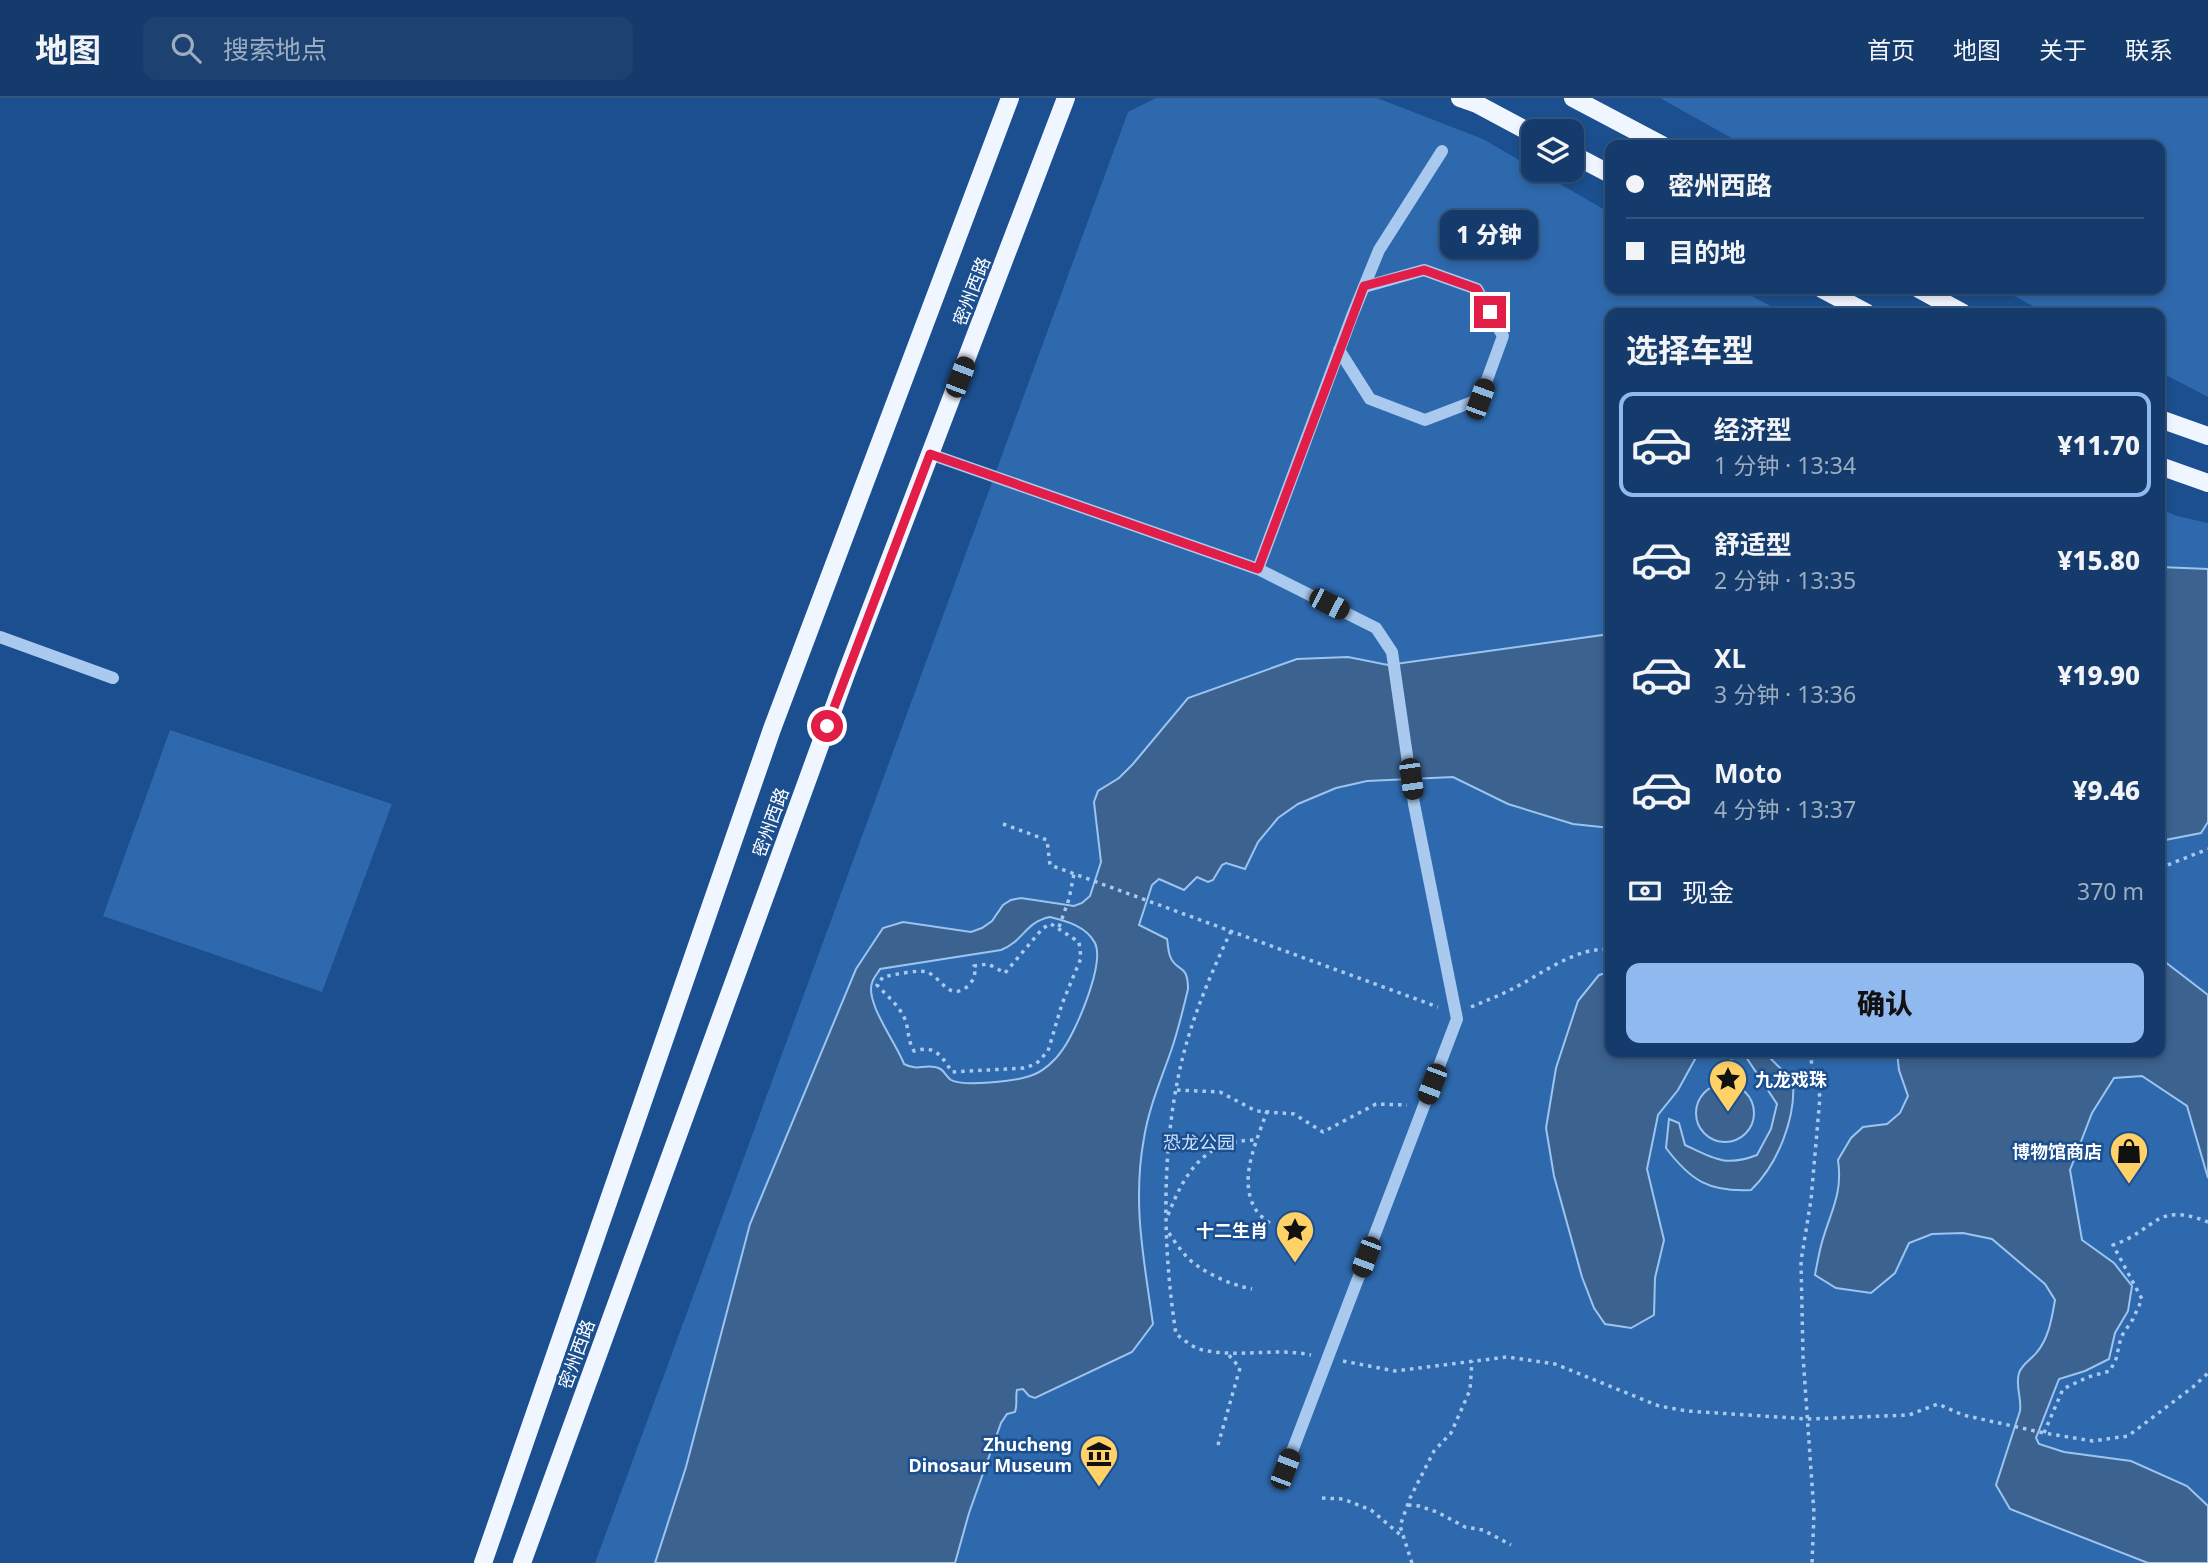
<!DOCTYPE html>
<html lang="zh">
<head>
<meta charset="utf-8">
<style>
  body { margin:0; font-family:"Noto Sans","Noto Sans SC",sans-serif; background:#1d4271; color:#f1f3f6; height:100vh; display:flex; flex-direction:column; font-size:26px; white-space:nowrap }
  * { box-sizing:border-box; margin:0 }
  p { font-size:23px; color:#9dadc1 }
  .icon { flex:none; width:38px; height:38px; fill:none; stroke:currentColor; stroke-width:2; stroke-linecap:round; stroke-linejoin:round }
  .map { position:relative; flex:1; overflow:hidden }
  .sheet { position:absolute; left:1605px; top:210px; width:560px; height:749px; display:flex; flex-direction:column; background:#143b6b; border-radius:14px; box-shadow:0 4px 10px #0003,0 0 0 2px #33557e }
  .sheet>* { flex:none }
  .hud { position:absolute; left:1605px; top:42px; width:560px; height:154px; border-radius:14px; box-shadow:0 4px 10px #0003,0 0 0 2px #33557e; display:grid; align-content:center; height:154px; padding:0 21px; background:#143b6b }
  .buttons { position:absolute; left:1521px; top:21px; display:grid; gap:14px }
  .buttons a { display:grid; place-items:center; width:63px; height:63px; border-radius:14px; background:#143b6b; box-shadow:0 4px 10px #0003,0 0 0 2px #33557e; font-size:35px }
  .end { position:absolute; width:32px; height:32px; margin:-16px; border:9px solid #e11d48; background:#fff; box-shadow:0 0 0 4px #fff }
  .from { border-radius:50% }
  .bubble { position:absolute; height:49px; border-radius:14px; background:#143b6b; box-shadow:0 4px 10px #0003,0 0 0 2px #33557e; font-size:23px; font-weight:800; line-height:49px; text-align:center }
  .car { position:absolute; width:21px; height:42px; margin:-21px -10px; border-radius:9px; box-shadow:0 0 5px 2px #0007; background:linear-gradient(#222 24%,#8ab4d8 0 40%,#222 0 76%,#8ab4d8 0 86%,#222 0) }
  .hud b { display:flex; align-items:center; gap:24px; height:66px; font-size:26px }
  .hud b+b { border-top:2px solid #33557e }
  .hud i { width:18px; height:18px; background:#f1f3f6 }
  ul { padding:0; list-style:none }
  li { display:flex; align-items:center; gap:21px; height:105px; margin:0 14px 10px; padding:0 7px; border:4px solid transparent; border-radius:14px }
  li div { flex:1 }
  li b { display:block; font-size:26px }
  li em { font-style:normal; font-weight:800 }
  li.active { border-color:#90b9f0 }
  li>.icon { width:63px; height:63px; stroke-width:1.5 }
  h2 { padding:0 21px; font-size:32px; line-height:84px }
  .pay { display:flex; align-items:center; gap:18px; height:77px; padding:0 21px; font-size:26px }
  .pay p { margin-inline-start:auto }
  .action { display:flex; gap:14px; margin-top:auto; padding:14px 21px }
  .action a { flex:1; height:80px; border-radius:14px; background:#90b9f0; color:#111; font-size:28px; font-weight:800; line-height:80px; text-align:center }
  header { display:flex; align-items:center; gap:42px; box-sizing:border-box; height:98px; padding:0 35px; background:#143b6b; border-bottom:2px solid #33557e }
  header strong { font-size:33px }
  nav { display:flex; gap:38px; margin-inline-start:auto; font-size:24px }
  .search { width:490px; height:63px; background:#1d4271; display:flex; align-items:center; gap:18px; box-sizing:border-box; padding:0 24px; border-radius:14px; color:#9dadc1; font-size:26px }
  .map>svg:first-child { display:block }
  .green { fill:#2e69ad }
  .water { fill:#3c6290; stroke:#9cc4f0; stroke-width:2; fill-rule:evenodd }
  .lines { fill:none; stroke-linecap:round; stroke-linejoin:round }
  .path { stroke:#a9c9ee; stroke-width:3.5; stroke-dasharray:3.5 5; stroke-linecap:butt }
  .minor { stroke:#a9c9ee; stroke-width:12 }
  .major { stroke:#f0f6ff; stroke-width:18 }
  .route { stroke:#e11d48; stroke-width:9 }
  .labels { text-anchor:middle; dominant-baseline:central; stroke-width:5; stroke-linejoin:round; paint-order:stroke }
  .street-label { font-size:18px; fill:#fff; stroke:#1b4f8f }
  .poi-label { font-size:18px; font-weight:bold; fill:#fff; stroke:#1b4f8f; text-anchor:end }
  .park-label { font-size:18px; fill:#cfe3fa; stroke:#1b4f8f }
</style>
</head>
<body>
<header>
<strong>地图</strong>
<div class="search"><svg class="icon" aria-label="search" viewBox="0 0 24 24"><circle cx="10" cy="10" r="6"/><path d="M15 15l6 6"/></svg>搜索地点</div>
<nav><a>首页</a><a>地图</a><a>关于</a><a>联系</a></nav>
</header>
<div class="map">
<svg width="2208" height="1465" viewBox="0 0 2208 1465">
  <rect width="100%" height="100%" fill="#1b4f8f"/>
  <!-- green -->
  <g class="green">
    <polygon points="1156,0 1377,0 1483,41 1610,115 1610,191 1739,191 1783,215 1610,215 1610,954 2160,954 2160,411 2177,418 2208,425 2208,1465 595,1465 1128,14"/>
    <polygon points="1660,0 2208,0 2208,299 2160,274 2160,215 2046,215 2001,191 2160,191 2160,47 1744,47"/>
    <polygon points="170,632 392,706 322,894 103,818"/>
  </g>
  <!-- water -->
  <g class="water">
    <polygon points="2160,469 2208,471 2208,724 2201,735 2160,743 2160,615 2166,607 2163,589 2160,586"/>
    <path d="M1610,536V730L1573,726L1508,706L1453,679L1367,683L1336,690L1298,706L1278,720L1258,744L1245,771L1226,765L1222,767L1213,782L1208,784L1197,779L1184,792L1159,781L1152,787L1139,827L1167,841C1168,846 1168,853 1170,858C1176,875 1188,864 1188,891C1183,912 1178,933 1171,953C1161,982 1149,1009 1144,1040C1132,1105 1144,1162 1153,1226L1132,1254L1035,1300L1029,1298L1023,1291L1017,1292C1015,1300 1018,1306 1015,1314L1007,1316L1001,1325L969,1415L955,1465H655L686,1369L750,1126L856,871L883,830L903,824L971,834L982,830L992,823L1003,807L1011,802L1021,800L1074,808L1082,805L1090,798L1101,764L1094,704L1098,693L1119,680L1133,666L1188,600L1297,561L1348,559L1388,567ZM1050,819C1066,823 1086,828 1095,845C1105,866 1076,933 1063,951C1056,962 1043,974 1030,978C1016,983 963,989 951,982C945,978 944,970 935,969C921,967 918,973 904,966C897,946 865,905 872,885C873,880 878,875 880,871L1001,852C1024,843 1025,824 1050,819Z"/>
    <path d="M2160,860L2208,897V1080L2187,1008L2142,978L2114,980L2092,1015L2070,1072L2082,1142L2114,1165L2132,1188L2128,1213L2115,1235L2109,1261L2085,1273L2059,1281L2036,1340L2039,1346L2064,1354L2131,1363L2187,1388L2208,1408V1465H2148L2010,1411L1996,1387L2020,1313C2022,1300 2015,1288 2019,1275C2022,1266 2032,1261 2037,1254C2049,1240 2052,1219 2055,1202L2045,1186L1992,1141L1963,1135L1932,1136L1909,1145L1895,1175L1871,1195L1836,1190L1815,1177C1817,1166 1819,1155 1822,1144C1831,1113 1843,1095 1838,1062L1851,1040L1863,1029L1887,1026L1900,1015L1908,998L1899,972L1897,954H2160Z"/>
    <polygon points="1610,874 1610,954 1699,954 1678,992 1658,1017 1647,1071 1664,1142 1655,1180 1654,1217 1631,1230 1605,1226 1594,1210 1582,1179 1554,1078 1546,1030 1556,970 1578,903 1599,877"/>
    <path d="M1746,954H1767L1769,959L1793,983C1796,1020 1778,1066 1751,1092C1709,1094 1691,1083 1666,1050L1669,1021L1679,1025L1685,1047C1714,1061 1726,1069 1757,1057L1771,1031L1777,1006L1746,959Z"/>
    <circle cx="1725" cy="1015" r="29"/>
  </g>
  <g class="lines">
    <!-- path -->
    <g class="path">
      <polyline points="1003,726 1047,742 1050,767 1438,909"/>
      <polyline points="2160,770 2208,751"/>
      <path d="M1051,826L1079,844L1081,860L1062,906L1048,953L1036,966L1024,970L952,974C941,957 935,947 914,953C908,943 909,935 906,924C901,909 888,899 877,887L883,879C892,877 920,871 927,874C942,880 949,904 968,888C974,882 976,876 974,868L988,866L1005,875L1043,830Z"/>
      <polyline points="1059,829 1069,801 1074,776"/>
      <path d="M1231,833C1212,873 1194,915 1183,958C1161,1046 1162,1147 1176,1236C1183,1241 1191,1248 1199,1251C1236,1261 1274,1249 1311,1257"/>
      <path d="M1471,909C1485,903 1499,898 1512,891C1539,878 1578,847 1610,852"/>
      <polyline points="1809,954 1820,999 1811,1102 1801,1163 1803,1258 1814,1415 1812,1465"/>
      <polyline points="1730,972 1732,954"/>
      <polyline points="1177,992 1220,994 1256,1013 1294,1016 1323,1034 1376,1006 1407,1007"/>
      <path d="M1267,1013C1257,1043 1237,1082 1256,1112C1259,1118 1268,1123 1273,1128"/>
      <path d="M1168,1117C1186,1072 1205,1042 1257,1042"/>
      <path d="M1169,1135C1174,1143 1180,1151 1186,1158C1201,1174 1231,1187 1252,1191"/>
      <polyline points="1343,1263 1395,1273 1507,1259 1555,1266 1659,1308 1687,1313 1808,1321 1909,1317 1938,1306 1963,1317 2044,1335 2093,1343 2128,1338 2193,1289 2208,1275"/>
      <path d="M2044,1335L2063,1291L2088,1279L2110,1273L2116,1261L2121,1239L2133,1221L2142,1201L2113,1147C2157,1132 2155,1103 2208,1124"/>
      <polyline points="1218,1347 1240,1270 1228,1256"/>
      <polyline points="1322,1400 1343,1401 1371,1412 1403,1439"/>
      <polyline points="1408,1407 1419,1408 1437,1414 1465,1429 1483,1432 1511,1447"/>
      <polyline points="1412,1465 1400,1428 1410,1400 1434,1353 1451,1335 1470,1292 1472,1263"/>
    </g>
    <!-- minor -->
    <g class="minor">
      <polyline points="1339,252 1370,301 1425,322 1480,301 1503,238 1477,191 1424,172 1364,189"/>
      <polyline points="930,356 1258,471 1376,530 1392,554 1414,706 1457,921 1285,1372"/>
      <polyline points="1258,471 1352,218 1379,152 1442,53"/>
      <polyline points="0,539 113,580"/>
    </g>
    <!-- major -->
    <g class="major">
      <polyline points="1460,0 1477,6 1533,36"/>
      <polyline points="1573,0 1662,47"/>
      <polyline points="1572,56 1610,76"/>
      <polyline points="1822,191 1867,215"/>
      <polyline points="1919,191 1963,215"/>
      <polyline points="2160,321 2208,338"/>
      <polyline points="2160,368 2208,385"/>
      <polyline points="483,1465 772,631 1010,0"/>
      <polyline points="522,1465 846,576 1066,0"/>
    </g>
  </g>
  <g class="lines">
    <!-- route -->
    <polyline class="route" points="827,628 930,356 1258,471 1364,188 1424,172 1477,191 1490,214"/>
  </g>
  <!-- icons -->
  <defs>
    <g id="sight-pin" transform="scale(2.0125)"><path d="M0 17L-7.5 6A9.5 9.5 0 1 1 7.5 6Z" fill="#ffd166" stroke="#1b4f8f"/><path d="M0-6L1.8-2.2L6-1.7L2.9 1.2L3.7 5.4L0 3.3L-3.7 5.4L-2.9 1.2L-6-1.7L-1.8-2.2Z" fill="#111"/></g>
    <g id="shop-pin" transform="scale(2.0125)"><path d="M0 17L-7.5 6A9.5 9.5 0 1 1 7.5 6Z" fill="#ffd166" stroke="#1b4f8f"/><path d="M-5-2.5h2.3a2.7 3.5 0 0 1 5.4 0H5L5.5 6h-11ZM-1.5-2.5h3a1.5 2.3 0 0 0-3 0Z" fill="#111"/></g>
    <g id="museum-pin" transform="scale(2.0125)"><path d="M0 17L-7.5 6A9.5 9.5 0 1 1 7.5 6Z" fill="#ffd166" stroke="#1b4f8f"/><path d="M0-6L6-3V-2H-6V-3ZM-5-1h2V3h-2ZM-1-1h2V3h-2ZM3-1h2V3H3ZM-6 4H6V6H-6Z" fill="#111"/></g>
  </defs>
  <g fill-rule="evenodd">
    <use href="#sight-pin" x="1728" y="981"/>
    <use href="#shop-pin" x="2129" y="1053"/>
    <use href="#sight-pin" x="1295" y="1132"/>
    <use href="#museum-pin" x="1099" y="1356"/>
  </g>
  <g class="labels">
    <!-- street labels -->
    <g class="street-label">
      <text transform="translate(971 193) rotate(-69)">密州西路</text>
      <text transform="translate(770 724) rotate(-70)">密州西路</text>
      <text transform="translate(576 1256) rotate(-70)">密州西路</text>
    </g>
    <!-- poi labels -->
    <g class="poi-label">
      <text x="1755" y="981" text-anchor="start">九龙戏珠</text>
      <text x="2102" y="1053">博物馆商店</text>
      <text x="1268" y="1132">十二生肖</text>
      <text x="1072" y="1346">Zhucheng<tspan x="1072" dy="21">Dinosaur Museum</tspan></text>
    </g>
    <!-- park labels -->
    <g class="park-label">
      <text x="1199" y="1044">恐龙公园</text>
    </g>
  </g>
</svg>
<div class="buttons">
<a><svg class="icon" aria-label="layers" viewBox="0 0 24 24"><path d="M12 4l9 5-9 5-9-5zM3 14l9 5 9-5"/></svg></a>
</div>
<i class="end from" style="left:827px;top:628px"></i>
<i class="end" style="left:1490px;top:214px"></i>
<div class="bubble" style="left:1440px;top:112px;width:98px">1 分钟</div>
<i class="car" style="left:960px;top:279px;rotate:21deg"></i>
<i class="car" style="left:1480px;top:301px;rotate:20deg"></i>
<i class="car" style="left:1329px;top:506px;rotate:117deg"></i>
<i class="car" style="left:1411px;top:681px;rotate:172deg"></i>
<i class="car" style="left:1432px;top:986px;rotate:201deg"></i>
<i class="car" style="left:1366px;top:1159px;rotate:201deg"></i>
<i class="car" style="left:1285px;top:1371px;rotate:21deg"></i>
<div class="hud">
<b><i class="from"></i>密州西路</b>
<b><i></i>目的地</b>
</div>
<section class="sheet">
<h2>选择车型</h2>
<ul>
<li class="active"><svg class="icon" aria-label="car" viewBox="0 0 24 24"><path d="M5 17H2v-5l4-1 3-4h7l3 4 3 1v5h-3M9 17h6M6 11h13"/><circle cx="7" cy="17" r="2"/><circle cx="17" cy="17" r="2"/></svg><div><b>经济型</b><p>1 分钟 · 13:34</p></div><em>¥11.70</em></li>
<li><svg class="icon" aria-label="car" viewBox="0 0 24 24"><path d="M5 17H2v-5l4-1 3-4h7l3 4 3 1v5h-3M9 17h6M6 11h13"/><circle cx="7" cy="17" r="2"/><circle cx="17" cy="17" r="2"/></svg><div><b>舒适型</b><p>2 分钟 · 13:35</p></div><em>¥15.80</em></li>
<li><svg class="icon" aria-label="car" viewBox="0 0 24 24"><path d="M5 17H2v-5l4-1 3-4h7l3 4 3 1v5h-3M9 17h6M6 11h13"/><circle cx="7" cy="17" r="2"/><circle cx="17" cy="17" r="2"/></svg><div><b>XL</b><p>3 分钟 · 13:36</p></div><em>¥19.90</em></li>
<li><svg class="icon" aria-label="car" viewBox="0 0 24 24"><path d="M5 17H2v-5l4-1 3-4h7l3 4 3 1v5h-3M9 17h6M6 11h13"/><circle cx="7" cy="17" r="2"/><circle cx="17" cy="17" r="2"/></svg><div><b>Moto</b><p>4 分钟 · 13:37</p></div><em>¥9.46</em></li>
</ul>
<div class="pay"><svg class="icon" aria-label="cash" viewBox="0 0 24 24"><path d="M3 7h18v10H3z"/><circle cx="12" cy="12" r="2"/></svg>现金<p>370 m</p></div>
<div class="action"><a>确认</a></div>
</section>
</div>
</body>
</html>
